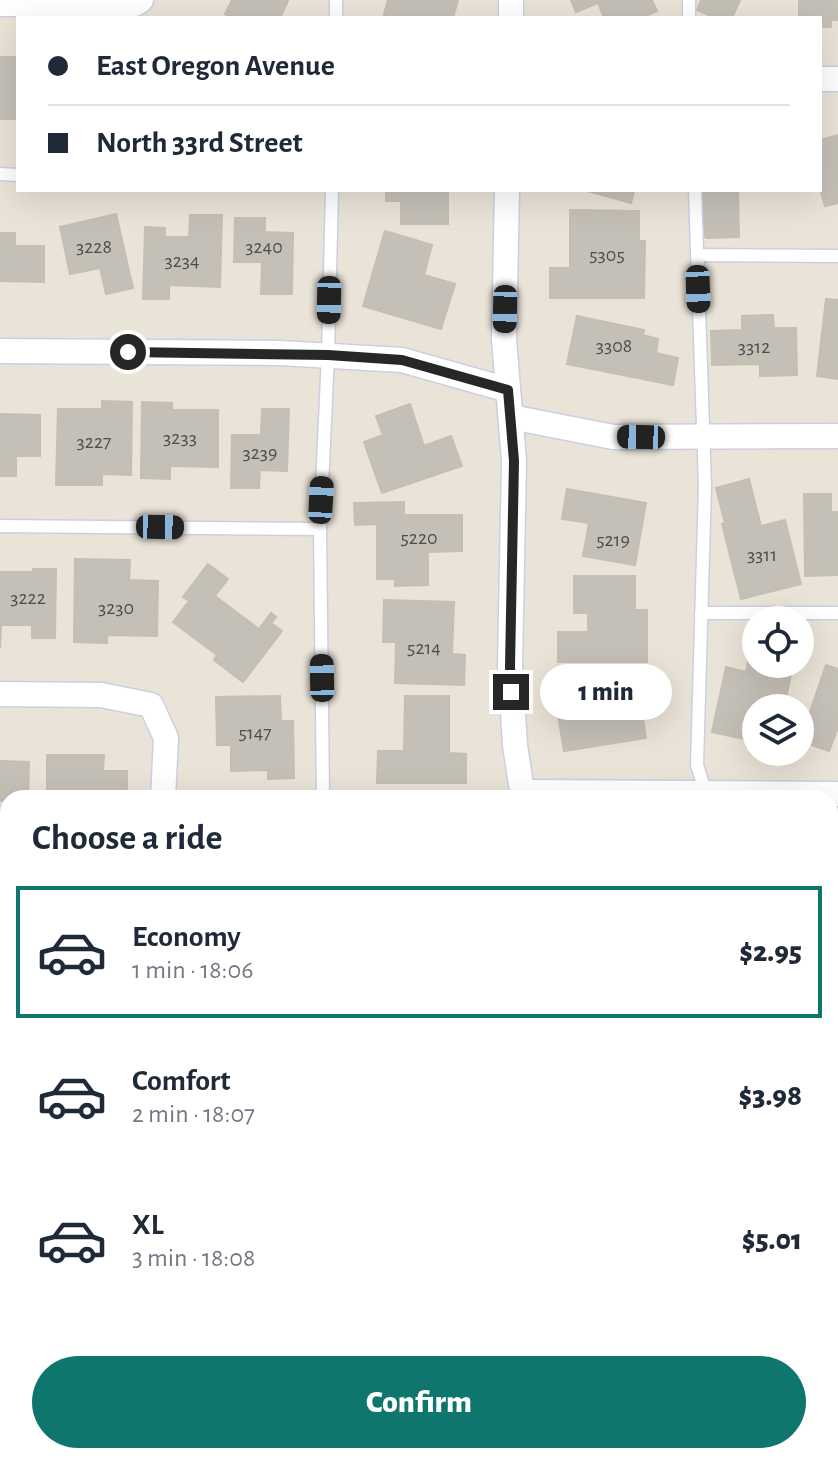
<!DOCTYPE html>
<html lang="en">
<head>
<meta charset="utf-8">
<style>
  body { margin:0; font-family:"Alegreya Sans",sans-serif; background:#f6f6f7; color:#1f2937; height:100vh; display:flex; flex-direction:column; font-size:30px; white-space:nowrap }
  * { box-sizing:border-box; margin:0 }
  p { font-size:26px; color:#747a83 }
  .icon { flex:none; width:44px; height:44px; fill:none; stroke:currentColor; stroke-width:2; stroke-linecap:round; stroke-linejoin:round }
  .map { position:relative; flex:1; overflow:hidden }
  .side { position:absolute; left:0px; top:790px; width:838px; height:674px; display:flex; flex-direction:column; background:#fff; border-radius:24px 24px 0 0; box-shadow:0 8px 32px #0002 }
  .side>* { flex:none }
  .guide { position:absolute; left:16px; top:16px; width:806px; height:176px; border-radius:0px; box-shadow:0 8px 32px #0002; display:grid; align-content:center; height:176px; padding:0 32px; background:#fff }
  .controls { position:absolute; left:742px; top:606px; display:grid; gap:16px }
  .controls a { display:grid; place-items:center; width:72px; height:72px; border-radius:50%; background:#fff; box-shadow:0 8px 32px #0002; font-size:40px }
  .end { position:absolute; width:36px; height:36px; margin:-18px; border:10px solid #272727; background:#fff; box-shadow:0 0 0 4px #fff }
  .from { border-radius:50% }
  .bubble { position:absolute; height:56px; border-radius:28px; background:#fff; box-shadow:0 8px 32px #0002; font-size:26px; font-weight:800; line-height:56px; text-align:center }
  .car { position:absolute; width:24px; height:48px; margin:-24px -12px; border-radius:10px; box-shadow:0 0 6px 2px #0007; background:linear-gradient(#222 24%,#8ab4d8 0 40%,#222 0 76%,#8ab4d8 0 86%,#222 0) }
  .guide b { display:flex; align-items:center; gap:28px; height:76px; font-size:30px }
  .guide b+b { border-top:2px solid #e0e1e3 }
  .guide i { width:20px; height:20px; background:#1f2937 }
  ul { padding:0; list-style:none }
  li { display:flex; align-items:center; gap:24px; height:132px; margin:0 16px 12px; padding:0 16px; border:4px solid transparent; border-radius:0px }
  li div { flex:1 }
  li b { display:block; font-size:30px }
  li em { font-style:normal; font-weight:800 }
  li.on { border-color:#0f766e }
  li>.icon { width:72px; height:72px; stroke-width:1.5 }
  h2 { padding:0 32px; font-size:36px; line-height:96px }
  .cta { display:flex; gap:16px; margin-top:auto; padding:16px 32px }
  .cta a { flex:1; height:92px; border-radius:48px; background:#0f766e; color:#fff; font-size:32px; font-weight:800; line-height:92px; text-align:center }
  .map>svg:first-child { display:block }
  .building { fill:#c5c0b7; stroke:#c5bfb1; stroke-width:2 }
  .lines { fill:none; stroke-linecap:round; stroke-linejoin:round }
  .service-casing { stroke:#cccfe1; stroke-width:15 }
  .minor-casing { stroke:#cccfe1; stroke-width:27 }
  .service { stroke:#fff; stroke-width:12 }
  .minor { stroke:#fff; stroke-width:24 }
  .route { stroke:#272727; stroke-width:10 }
  .labels { text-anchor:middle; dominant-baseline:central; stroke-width:7; stroke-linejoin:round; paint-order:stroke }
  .number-label { font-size:20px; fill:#4e4d4b }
</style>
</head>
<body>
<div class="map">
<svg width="838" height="1463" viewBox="0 0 838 1463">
  <rect width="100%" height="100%" fill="#eae3d7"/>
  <!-- building -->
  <g class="building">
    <polygon points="232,0 286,0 288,1 280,18 233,18 225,14"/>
    <polygon points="388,0 458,0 453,18 383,18"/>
    <polygon points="571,0 652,0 657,11 642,18 604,18 598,3 576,12"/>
    <polygon points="701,0 740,0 732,18 715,18 697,10"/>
    <polygon points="799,0 838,0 838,20 831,20 831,27 820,27 820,18 799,18"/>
    <rect x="0" y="57" width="18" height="62"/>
    <polygon points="838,135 838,203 825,206 820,189 820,161 822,160 820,140"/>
    <polygon points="448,190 448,224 401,224 401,201 386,201 386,191 366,191"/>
    <polygon points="584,190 634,190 631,203"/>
    <polygon points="738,191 739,237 706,238 704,235 703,192"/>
    <polygon points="570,210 639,211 639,241 645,241 644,298 550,298 550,268 570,268"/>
    <polygon points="116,214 133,288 106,294 100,268 70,274 60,227"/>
    <polygon points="190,215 222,215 220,287 169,285 169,299 143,299 145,227 165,228 165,237 189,237"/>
    <polygon points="235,218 265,218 265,232 293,233 292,294 261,294 262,262 234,262"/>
    <polygon points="385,231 432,245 424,275 455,284 441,329 363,306"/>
    <polygon points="0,233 15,233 15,246 44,246 44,282 0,281"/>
    <polygon points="826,299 838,300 838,379 817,376"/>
    <polygon points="773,315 774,328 796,328 797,375 760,376 760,364 712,365 711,331 742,330 742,316"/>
    <polygon points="577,316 644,330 643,335 658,339 656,353 678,358 673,385 567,364"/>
    <polygon points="102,401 132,402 131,475 102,474 102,485 56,485 58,409 102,409"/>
    <polygon points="142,402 172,403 172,410 218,410 218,467 170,466 170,479 141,478"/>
    <polygon points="410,404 424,446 451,436 462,466 382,493 364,442 383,435 376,416"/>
    <polygon points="262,409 289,409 287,471 260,470 259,488 231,488 232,435 261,435"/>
    <polygon points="0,414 40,415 40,456 16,456 16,476 0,476"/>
    <polygon points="749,479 761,526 785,520 801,584 741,599 722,524 725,523 716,488"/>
    <polygon points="567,489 646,503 635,565 583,556 589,523 562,519"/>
    <polygon points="804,494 831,494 831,512 838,512 838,575 805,576"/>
    <polygon points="404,502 404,515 462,515 462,551 428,552 428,585 395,586 395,579 377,579 377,524 355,525 354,503"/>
    <polygon points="75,559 130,560 129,580 158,581 157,636 107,635 107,643 74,642"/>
    <polygon points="208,564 228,579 215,596 259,629 271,613 276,617 271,623 282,631 243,682 214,660 217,655 173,622 189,601 183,597"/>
    <polygon points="33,569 56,569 55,638 32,638 32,625 1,625 0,648 0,572 33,572"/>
    <polygon points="574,576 635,576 635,610 647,610 647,662 558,662 558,632 588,632 588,613 574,613"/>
    <polygon points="384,600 454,602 452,654 465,655 464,685 395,683 396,642 383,642"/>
    <polygon points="749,657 756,658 756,664 793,666 786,698 796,700 794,708 756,708 756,720 748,719 744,739 712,732 726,667 746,672"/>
    <polygon points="826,665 838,669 838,728 829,751 800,741"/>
    <polygon points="635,670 646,738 564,751 555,696 589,691 587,678"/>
    <polygon points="280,696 281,721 293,721 294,778 268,779 268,770 231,771 231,745 217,745 216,697"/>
    <polygon points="405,696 449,696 449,753 466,754 466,783 377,783 378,751 404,751"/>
    <polygon points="47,755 104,755 103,771 127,771 127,798 47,798"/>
    <polygon points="0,761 29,762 28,798 0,801"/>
    <polygon points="372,795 476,797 476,798 372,798"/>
    <polygon points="830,850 838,851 837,912 830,912"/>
    <rect x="830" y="1016" width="8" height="57"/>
    <rect x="830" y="1207" width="8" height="58"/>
    <polygon points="8,1341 8,1407 0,1407 0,1342"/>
    <rect x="830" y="1358" width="8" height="56"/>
    <rect x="294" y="1456" width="47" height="7"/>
    <rect x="450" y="1456" width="83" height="7"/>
  </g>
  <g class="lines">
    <!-- service casing -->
    <g class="service-casing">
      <g id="service">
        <polyline points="336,18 336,0"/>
        <polyline points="689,18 689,0"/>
        <polyline points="0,174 18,175"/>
        <polyline points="695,190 705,486 697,765 707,797"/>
        <polyline points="697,255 838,256"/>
        <polyline points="0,526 320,529"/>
        <polyline points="701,613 838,613"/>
        <polyline points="323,798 320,529 328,355 332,190"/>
        <polyline points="0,868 2,868 0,1001"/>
        <polyline points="830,965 838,965"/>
        <polyline points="830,1312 838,1313"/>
        <polyline points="412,1463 412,1456"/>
        <polyline points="770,1463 770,1456"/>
      </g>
    </g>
    <!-- minor casing -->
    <g class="minor-casing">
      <g id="minor">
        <polyline points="0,4 135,4 141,0"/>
        <polyline points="511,18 511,0"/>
        <polyline points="820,79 838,79"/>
        <polyline points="507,190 504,339 514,461 510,666 515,745 523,798"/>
        <polyline points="0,351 280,353 402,360 508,390"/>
        <polyline points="511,417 613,437 838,436"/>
        <polyline points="0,694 101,695 151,705 166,738 163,798"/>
        <polyline points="522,792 838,794"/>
        <polyline points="830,1145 838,1145"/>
        <polyline points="594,1456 597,1463"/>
        <polyline points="186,1463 191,1456"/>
      </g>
    </g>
    <!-- service -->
    <use href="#service" class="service"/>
    <!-- minor -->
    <use href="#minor" class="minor"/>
  </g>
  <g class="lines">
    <!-- route -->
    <polyline class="route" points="128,352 328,355 402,360 508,390 514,461 510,666 511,692"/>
  </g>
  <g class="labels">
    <!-- number labels -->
    <g class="number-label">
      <text x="94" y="247">3228</text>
      <text x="264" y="247">3240</text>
      <text x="607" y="255">5305</text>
      <text x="182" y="261">3234</text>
      <text x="614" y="346">3308</text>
      <text x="754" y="347">3312</text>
      <text x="180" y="438">3233</text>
      <text x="94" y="442">3227</text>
      <text x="260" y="453">3239</text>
      <text x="419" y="538">5220</text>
      <text x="613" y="540">5219</text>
      <text x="762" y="555">3311</text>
      <text x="28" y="598">3222</text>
      <text x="116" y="608">3230</text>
      <text x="424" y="648">5214</text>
      <text x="255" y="733">5147</text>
    </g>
  </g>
</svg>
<div class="controls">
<a><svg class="icon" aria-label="locate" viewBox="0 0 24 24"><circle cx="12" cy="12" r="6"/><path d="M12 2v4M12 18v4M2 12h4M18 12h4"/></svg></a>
<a><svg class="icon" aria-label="layers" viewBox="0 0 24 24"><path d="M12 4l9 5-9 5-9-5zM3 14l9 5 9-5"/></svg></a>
</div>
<i class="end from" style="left:128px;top:352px"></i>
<i class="end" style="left:511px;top:692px"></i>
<div class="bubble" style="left:540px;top:664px;width:132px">1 min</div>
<i class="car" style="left:698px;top:289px;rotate:178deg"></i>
<i class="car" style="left:329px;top:300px;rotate:181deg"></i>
<i class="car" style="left:505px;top:309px;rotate:181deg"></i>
<i class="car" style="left:641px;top:437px;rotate:271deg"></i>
<i class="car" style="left:321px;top:500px;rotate:3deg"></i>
<i class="car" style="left:160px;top:527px;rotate:91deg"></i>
<i class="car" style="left:322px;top:678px;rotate:359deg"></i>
<div class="guide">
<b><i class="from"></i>East Oregon Avenue</b>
<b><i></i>North 33rd Street</b>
</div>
<section class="side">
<h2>Choose a ride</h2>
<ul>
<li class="on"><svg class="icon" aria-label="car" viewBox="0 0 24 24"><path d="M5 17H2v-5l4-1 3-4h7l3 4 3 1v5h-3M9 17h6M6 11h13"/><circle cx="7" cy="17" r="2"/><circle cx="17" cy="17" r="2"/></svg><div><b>Economy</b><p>1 min · 18:06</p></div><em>$2.95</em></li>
<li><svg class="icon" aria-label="car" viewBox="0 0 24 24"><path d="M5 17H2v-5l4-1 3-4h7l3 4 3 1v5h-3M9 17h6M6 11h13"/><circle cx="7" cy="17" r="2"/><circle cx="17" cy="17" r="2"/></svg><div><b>Comfort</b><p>2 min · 18:07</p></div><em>$3.98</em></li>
<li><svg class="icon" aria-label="car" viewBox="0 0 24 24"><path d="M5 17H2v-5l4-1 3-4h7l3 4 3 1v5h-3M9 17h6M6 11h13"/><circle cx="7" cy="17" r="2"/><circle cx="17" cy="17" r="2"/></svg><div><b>XL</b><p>3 min · 18:08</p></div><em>$5.01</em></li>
</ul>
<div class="cta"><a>Confirm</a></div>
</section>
</div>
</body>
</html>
